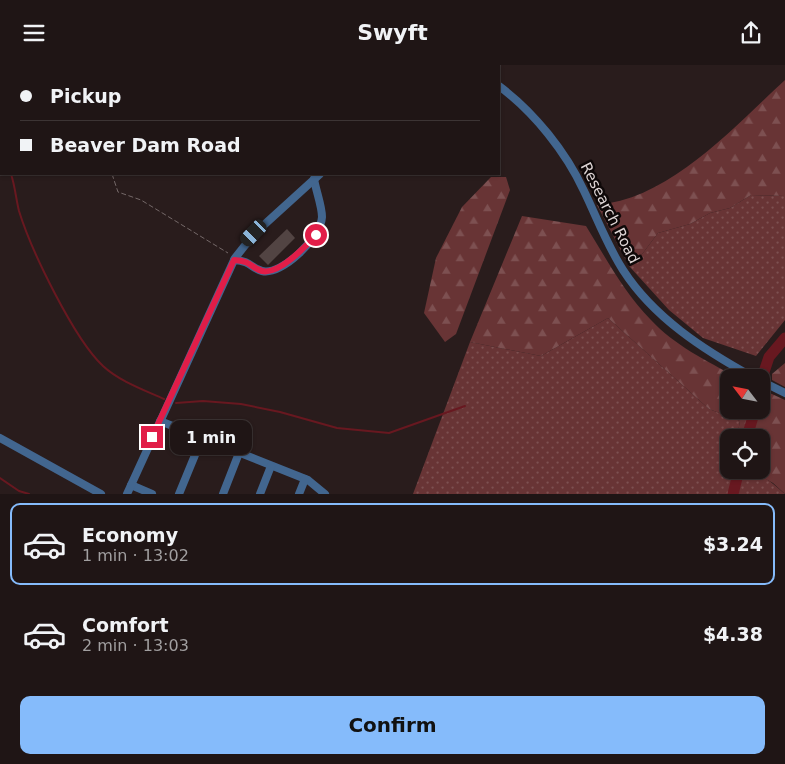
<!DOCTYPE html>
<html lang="en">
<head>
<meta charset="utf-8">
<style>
  body { margin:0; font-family:"DejaVu Sans",sans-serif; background:#271e1e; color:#f1f3f6; height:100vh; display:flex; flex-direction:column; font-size:19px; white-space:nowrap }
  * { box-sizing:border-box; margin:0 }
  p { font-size:16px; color:#a19fa0 }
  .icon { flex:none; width:28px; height:28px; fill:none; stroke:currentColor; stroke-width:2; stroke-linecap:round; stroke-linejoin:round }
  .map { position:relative; height:429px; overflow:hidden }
  .details { display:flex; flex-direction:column; background:#1f1515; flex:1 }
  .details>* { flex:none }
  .hud { position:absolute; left:0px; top:0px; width:500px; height:110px; box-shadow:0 1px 4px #0004,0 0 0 1px #3c3434; display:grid; align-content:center; height:110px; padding:0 20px; background:#1f1515 }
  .needle { width:32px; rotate:302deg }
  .fabs { position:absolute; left:720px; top:304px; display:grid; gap:10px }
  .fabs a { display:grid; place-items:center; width:50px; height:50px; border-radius:10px; background:#1f1515; box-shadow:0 1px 4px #0004,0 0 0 1px #3c3434; font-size:25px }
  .end { position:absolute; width:22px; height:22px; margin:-11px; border:6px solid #e11d48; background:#fff; box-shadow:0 0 0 2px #fff }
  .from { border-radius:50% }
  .bubble { position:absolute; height:35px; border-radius:10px; background:#1f1515; box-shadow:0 1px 4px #0004,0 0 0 1px #3c3434; font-size:16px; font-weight:700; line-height:35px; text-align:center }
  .car { position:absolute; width:15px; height:30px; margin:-15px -8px; border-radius:6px; box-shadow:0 0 4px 1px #0007; background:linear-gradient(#222 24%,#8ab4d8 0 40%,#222 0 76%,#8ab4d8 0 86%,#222 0) }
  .hud b { display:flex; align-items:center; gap:18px; height:48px; font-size:19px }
  .hud b+b { border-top:1px solid #3c3434 }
  .hud i { width:12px; height:12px; background:#f1f3f6 }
  ul { padding:9px 0 0; list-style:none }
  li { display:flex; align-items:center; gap:15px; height:82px; margin:0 10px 8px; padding:0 10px; border:2px solid transparent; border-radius:10px }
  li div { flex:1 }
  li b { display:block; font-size:19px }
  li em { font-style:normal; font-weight:700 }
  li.current { border-color:#85bbfb }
  li>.icon { width:45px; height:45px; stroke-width:1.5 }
  .button { display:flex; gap:10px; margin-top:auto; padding:10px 20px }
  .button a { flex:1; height:58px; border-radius:10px; background:#85bbfb; color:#111; font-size:20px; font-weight:700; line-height:58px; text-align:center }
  header { display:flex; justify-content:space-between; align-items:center; height:65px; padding:0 20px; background:#1f1515; font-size:22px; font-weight:700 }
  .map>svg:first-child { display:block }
  .grass { fill:url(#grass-dots) }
  .forest { fill:url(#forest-firs) }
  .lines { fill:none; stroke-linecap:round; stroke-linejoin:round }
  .stream { stroke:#681820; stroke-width:2 }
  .river { stroke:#681820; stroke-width:11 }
  .building { fill:#524443 }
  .path { stroke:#746868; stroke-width:1; stroke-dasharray:5 2.5; stroke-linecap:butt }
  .minor { stroke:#42668f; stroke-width:8 }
  .route { stroke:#e11d48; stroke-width:6 }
  .labels { text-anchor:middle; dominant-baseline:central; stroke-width:5; stroke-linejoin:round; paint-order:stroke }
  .street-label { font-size:15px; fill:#ded5d5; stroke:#0e0808 }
</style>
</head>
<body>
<header><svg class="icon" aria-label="menu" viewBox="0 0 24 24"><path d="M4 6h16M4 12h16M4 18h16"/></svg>Swyft<svg class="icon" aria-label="share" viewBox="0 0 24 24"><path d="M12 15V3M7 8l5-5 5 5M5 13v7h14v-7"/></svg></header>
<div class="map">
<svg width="785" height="429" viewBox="0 0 785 429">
  <defs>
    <pattern id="grass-dots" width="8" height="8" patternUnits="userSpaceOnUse" patternTransform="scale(1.25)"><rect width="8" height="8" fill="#683435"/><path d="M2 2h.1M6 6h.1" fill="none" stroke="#7d5051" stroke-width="1.8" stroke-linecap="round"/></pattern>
    <pattern id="forest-firs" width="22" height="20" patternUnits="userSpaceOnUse" patternTransform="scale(1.25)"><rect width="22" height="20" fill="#683435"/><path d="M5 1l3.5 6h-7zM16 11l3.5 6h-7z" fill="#7d5051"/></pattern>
  </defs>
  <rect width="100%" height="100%" fill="#291c1c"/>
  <!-- grass -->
  <g class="grass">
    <polygon points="751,130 785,131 785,255 756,291 703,273 669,245 629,201 643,188 658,168 690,159 710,148 730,143"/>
    <path d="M608,253L709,344L740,356L737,372H729V405C756,405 765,411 785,429H413L470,277L541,291Z"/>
  </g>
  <!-- forest -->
  <g class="forest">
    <path d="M785,15V131L751,130L730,143L710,148L690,159L658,168L643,188L629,201L597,140C670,134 734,62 785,15Z"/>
    <polygon points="491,112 506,112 510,125 456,269 445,277 424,248 436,193 462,142"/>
    <path d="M522,151L586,161C606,193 624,228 651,255C674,280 707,296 736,312H729V345H761V324L785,335V429L773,418L749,405H761V372H737L740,356L709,344L608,253L541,291L470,277Z"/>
    <polygon points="785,298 785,322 772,315 772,309"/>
  </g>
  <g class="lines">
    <!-- stream -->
    <g class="stream">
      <polyline points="0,60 1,68"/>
      <path d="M11,109C15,121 16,134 19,146C31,185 74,274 103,301C119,316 144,325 164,334"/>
      <polyline points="780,281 785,279"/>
      <polyline points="176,338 203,336 241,339 280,347 337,363 389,368 465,341"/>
      <polyline points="0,413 19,426 29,429"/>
    </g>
    <!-- river -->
    <g class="river">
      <polyline points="761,316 769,292 785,273"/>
      <polyline points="747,372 755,345"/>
      <polyline points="733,429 739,405"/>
    </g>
  </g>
  <!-- building -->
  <polygon class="building" points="287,164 295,173 268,200 259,191"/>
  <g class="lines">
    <!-- path -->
    <g class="path">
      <polyline points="0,39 1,40"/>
      <polyline points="112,109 118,127 141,135 228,188"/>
    </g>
    <!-- minor -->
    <g class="minor">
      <polyline points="467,0 469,1"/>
      <polyline points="434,1 435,0"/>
      <path d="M499,21C534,47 566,87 584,126C597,153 607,180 623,205C654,253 704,285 753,312"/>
      <path d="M234,195C252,196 250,203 262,206C282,211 321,172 322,152C322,141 316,126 314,114"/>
      <polyline points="761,316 785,328"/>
      <polyline points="160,356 308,415 325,429"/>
      <polyline points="0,373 101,429"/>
      <polyline points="131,420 152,429"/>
      <polyline points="127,429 235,193 254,169 320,109"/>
      <polyline points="179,429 202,373"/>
      <polyline points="223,429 239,388"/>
      <polyline points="260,429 271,401"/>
      <polyline points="299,429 305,414"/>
    </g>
  </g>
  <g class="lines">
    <!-- route -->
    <path class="route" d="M152,372L234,195C252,196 251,203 262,206C279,210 305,182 316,170"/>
  </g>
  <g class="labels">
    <!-- street labels -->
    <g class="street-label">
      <text transform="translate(610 148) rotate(63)">Research Road</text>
    </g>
  </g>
</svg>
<div class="fabs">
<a><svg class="needle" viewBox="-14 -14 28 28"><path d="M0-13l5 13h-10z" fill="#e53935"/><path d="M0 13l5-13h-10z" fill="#a19fa0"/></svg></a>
<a><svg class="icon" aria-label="locate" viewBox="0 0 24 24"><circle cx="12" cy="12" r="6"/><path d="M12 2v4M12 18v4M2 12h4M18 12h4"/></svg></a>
</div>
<i class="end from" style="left:316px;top:170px"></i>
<i class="end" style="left:152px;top:372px"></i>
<div class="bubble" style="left:170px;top:355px;width:82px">1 min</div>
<i class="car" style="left:254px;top:168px;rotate:224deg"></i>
<div class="hud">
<b><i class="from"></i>Pickup</b>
<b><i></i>Beaver Dam Road</b>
</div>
</div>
<section class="details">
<ul>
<li class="current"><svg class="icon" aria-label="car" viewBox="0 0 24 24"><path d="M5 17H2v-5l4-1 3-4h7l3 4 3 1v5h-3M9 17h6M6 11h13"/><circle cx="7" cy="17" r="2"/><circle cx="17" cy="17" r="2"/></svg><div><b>Economy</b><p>1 min · 13:02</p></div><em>$3.24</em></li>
<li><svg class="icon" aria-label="car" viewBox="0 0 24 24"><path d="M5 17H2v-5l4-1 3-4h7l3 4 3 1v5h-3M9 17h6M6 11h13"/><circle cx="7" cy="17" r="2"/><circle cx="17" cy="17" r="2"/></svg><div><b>Comfort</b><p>2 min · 13:03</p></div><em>$4.38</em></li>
</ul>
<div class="button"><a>Confirm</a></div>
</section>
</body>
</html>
